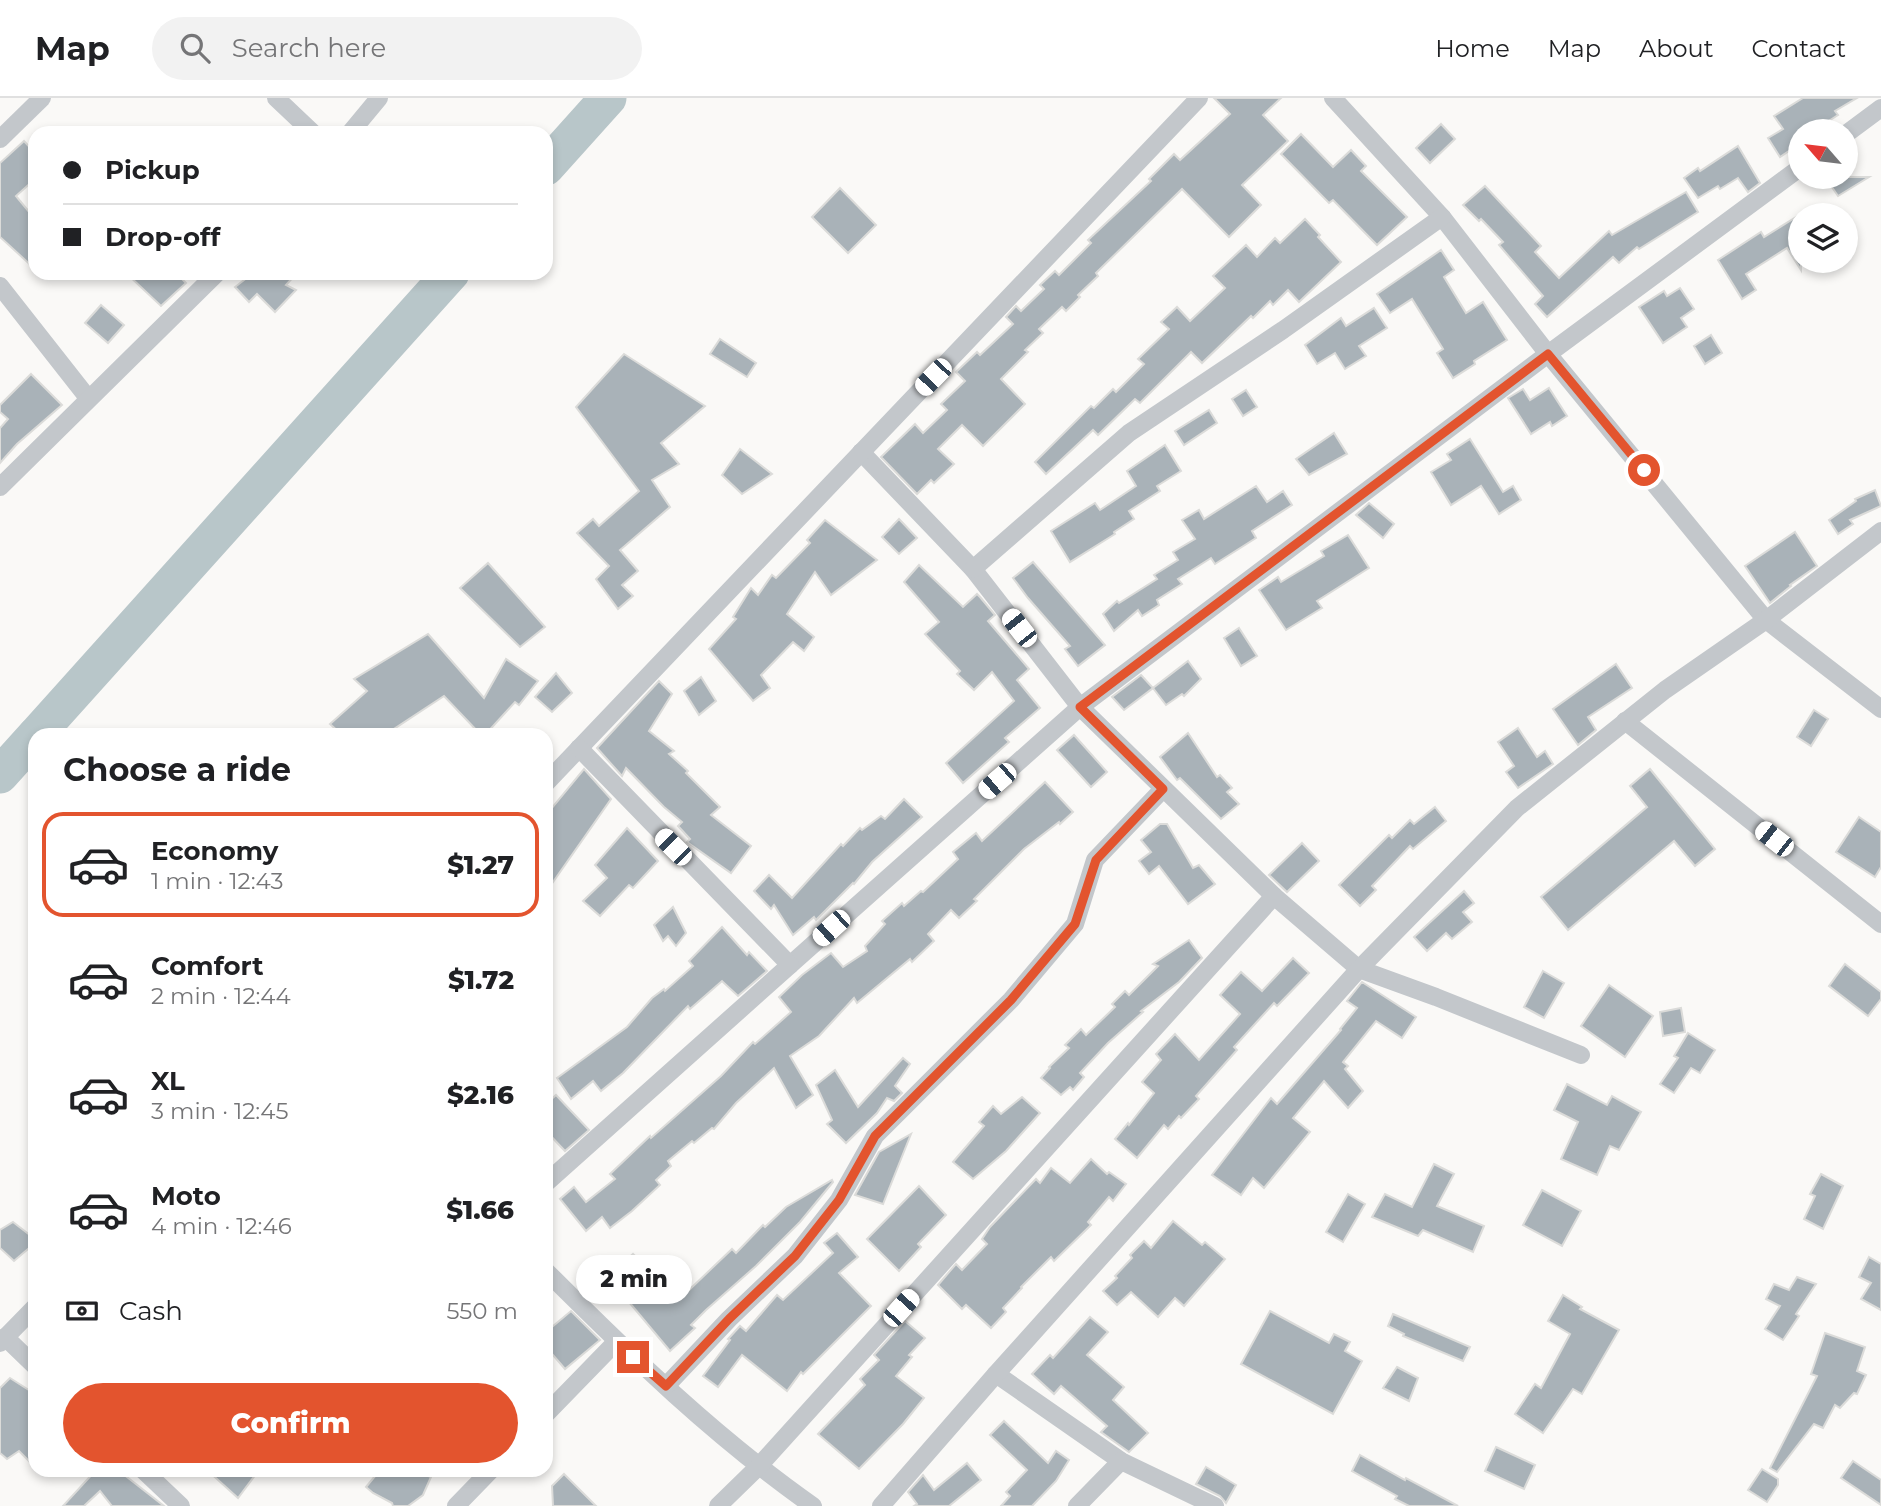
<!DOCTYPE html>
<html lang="en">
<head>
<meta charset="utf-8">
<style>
  body { margin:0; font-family:Montserrat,sans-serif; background:#f2f2f2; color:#202124; height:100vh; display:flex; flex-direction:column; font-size:26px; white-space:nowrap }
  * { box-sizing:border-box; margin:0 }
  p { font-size:23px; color:#757577 }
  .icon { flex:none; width:38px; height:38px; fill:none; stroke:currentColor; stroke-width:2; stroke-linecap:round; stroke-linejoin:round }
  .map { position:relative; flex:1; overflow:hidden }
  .drawer { position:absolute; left:28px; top:630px; width:525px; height:749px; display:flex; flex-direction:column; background:#fff; border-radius:21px; box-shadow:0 4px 10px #0003 }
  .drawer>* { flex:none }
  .banner { position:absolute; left:28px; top:28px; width:525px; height:154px; border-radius:21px; box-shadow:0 4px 10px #0003; display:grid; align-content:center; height:154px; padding:0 35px; background:#fff }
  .needle { width:46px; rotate:298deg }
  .fabs { position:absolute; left:1788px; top:21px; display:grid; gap:14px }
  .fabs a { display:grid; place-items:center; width:70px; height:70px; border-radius:50%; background:#fff; box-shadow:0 4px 10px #0003; font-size:35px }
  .end { position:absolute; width:32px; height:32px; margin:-16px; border:9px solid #e3542e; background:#fff; box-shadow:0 0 0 4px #fff }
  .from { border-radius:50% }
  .bubble { position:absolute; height:49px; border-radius:24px; background:#fff; box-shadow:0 4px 10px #0003; font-size:23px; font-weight:800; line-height:49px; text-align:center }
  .car { position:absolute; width:21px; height:42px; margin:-21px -10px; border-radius:9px; box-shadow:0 0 5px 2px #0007; background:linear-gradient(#fff 24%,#345 0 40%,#fff 0 76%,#345 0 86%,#fff 0) }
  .banner b { display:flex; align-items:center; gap:24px; height:66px; font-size:26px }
  .banner b+b { border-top:2px solid #e0e0e0 }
  .banner i { width:18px; height:18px; background:#202124 }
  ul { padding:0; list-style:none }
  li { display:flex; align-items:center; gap:21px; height:105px; margin:0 14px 10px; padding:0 21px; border:4px solid transparent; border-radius:21px }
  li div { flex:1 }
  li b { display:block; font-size:26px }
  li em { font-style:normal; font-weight:800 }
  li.current { border-color:#e3542e }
  li>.icon { width:63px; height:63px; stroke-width:1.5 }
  h2 { padding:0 35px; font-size:32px; line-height:84px }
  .pay { display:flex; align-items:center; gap:18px; height:77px; padding:0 35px; font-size:26px }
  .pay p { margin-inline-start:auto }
  .primary-button { display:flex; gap:14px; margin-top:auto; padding:14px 35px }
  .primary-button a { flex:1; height:80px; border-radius:42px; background:#e3542e; color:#fff; font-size:28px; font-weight:800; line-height:80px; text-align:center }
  header { display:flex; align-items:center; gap:42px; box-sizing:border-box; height:98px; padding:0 35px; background:#fff; border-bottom:2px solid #e0e0e0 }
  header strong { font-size:33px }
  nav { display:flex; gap:38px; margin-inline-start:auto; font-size:24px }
  .search { width:490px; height:63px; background:#f2f2f2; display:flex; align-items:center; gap:18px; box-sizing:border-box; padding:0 24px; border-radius:38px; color:#757577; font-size:26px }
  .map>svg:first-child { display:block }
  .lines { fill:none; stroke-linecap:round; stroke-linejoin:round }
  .river { stroke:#b8c6c9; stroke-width:37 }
  .building { fill:#a9b2b8; stroke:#dbdbd9; stroke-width:2 }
  .street { stroke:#c3c7cb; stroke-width:18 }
  .route { stroke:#e3542e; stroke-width:9 }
</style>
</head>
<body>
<header>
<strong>Map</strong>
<div class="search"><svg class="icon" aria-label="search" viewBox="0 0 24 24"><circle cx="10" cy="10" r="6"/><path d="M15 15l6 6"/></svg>Search here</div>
<nav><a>Home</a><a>Map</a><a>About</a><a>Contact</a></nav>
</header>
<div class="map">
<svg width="1881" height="1408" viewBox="0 0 1881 1408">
  <rect width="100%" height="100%" fill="#faf9f7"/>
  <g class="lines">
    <!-- river -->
    <g class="river">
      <polyline points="546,69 608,0"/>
      <polyline points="36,637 451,175"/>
      <polyline points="0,677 35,638"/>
    </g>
  </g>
  <!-- building -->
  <g class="building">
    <polygon points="1214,0 1281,0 1263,17 1288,43 1242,87 1261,107 1229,139 1182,91 1096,175 1098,178 1078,197 1080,199 1066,213 1062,209 1039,231 1043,235 1025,252 1028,254 1001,281 1025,306 983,348 962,327 938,351 954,366 934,385 931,382 917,396 881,359 915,326 923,335 947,312 941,306 965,283 956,274 977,254 980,257 1013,226 1006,219 1016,208 1021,213 1044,191 1040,187 1055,173 1059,177 1091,145 1088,142 1151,83 1149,81 1174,56 1180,62 1230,16"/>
    <polygon points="1803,0 1857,0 1835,13 1838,17 1813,33 1801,33 1801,58 1795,49 1780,59 1768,40 1783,31 1774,18"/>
    <polygon points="1441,26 1455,41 1430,65 1416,50"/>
    <polygon points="1301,36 1333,69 1351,52 1366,68 1361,73 1407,119 1377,147 1333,102 1329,105 1281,56"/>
    <polygon points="24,43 35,55 35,81 16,98 35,121 35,171 0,139 0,65"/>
    <polygon points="1738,48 1760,85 1748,94 1738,80 1720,91 1718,88 1698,100 1684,80 1698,70 1700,73"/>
    <polygon points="1825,79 1869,79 1838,98"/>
    <polygon points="1485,88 1541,148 1535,154 1559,180 1609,133 1612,137 1686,94 1698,114 1639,151 1637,149 1619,165 1613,159 1547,219 1535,206 1543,198 1499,147 1503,144 1481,121 1479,123 1463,107"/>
    <polygon points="840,90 876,127 848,155 812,119"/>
    <polygon points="1801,116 1801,172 1787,150 1746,176 1756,192 1742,201 1718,162 1761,134 1764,139"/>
    <polygon points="1305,121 1320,137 1318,139 1341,164 1299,204 1288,192 1273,207 1270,203 1253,220 1251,218 1202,265 1191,254 1140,305 1135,301 1098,337 1093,332 1046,376 1035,364 1091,308 1094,310 1113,291 1116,294 1144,266 1138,261 1169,231 1161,224 1177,209 1190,223 1225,190 1213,178 1246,147 1257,159 1275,140 1280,145"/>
    <polygon points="1441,152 1454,172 1444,179 1466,215 1483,204 1507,242 1474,263 1475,266 1453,280 1437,255 1443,251 1412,201 1390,215 1377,196"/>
    <polygon points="126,175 176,175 186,185 161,208"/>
    <polygon points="253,175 297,175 286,187 296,192 275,214 257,196 249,204 235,189"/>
    <polygon points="1680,190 1694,211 1681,220 1687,229 1663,245 1639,209 1664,193 1667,198"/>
    <polygon points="101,207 124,227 108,245 85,225"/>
    <polygon points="1374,210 1387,230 1359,248 1366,258 1345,271 1335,255 1317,266 1305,247 1341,220 1346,228"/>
    <polygon points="1711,237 1722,255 1705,266 1694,248"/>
    <polygon points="720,241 756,265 747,279 710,256"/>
    <polygon points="624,256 705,308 661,345 679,366 652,382 670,409 620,452 638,473 622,487 633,498 618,511 596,481 609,468 577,435 593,421 599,428 639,393 576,309"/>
    <polygon points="31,276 62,307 17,346 0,365 0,330 8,321 0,314 0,307"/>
    <polygon points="1549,290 1567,318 1552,328 1550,324 1531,336 1508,300 1523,291 1530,302"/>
    <polygon points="1246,292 1257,309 1243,318 1232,301"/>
    <polygon points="1209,312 1217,325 1184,347 1175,333"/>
    <polygon points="1334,335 1347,356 1309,377 1296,361"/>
    <polygon points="1470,341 1503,394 1513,388 1521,402 1499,416 1481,388 1451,407 1431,374 1451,362 1447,356"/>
    <polygon points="1165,347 1181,373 1157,388 1160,393 1129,413 1134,421 1114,434 1115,436 1070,464 1051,433 1095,405 1100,412 1136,388 1127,373"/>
    <polygon points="740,351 772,376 742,396 722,377"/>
    <polygon points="1256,388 1267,404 1283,393 1292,407 1252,433 1256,440 1215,466 1211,460 1178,481 1182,486 1157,502 1159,507 1142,518 1138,512 1114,533 1103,516 1117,503 1119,505 1157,481 1154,477 1178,462 1173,454 1195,441 1182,422 1199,412 1204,421"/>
    <polygon points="1875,392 1881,408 1850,422 1853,426 1838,436 1829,422 1856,403 1855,401"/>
    <polygon points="1369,405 1394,426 1383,440 1356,417"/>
    <polygon points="899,421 917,440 899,456 882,439"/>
    <polygon points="825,422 877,462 831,497 815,474 787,516 814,539 804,553 793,544 761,577 770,590 753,603 709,551 736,521 733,519 751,490 758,497 772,477 776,480 810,445 807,442"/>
    <polygon points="1795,434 1817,468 1790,487 1791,488 1770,505 1745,468"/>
    <polygon points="1348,437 1369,470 1317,503 1322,510 1286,532 1259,492 1278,479 1281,484 1324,458 1321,453"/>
    <polygon points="1033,464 1105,547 1078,568 1065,551 1070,548 1028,500 1013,480"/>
    <polygon points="488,465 545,529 520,549 460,490"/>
    <polygon points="919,467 963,509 977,496 980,499 995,517 988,523 1029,571 1017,582 1040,610 1005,640 1009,644 963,685 946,665 1014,603 992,574 974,592 957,576 960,573 925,536 939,524 904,484"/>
    <polygon points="1239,530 1257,558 1241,568 1224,540"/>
    <polygon points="428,536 484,600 506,561 538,583 519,607 515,604 485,637 481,637 444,598 394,631 400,637 342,637 330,626 367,593 354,581"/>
    <polygon points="1188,563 1201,581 1184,598 1182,596 1166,607 1153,590"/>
    <polygon points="1616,566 1632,590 1588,619 1596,632 1578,647 1553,611"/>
    <polygon points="556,575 572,595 552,614 535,599"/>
    <polygon points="1141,577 1153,590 1124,612 1112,599"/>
    <polygon points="701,579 716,603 699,617 684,593"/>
    <polygon points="659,583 672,596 649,633 674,653 669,656 688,673 686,675 720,709 711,717 751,748 731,775 687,744 690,741 678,728 682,724 664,709 626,670 622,678 597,650"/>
    <polygon points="1814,612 1828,621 1811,648 1797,639"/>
    <polygon points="1518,630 1537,659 1545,653 1553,666 1518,690 1506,674 1514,668 1498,644"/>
    <polygon points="1188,635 1217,679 1220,677 1232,690 1227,694 1239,706 1221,721 1180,680 1177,682 1160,659"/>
    <polygon points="1074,637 1107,674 1091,689 1057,652"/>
    <polygon points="584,671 611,701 546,794 546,717"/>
    <polygon points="1650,671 1715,751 1695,768 1674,743 1568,832 1541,799 1647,709 1630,688"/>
    <polygon points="1045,684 1073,714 1060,726 1059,724 1024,751 974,801 977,803 959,820 951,812 928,836 934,843 912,864 910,861 857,905 854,900 819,938 790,958 813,997 796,1010 774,970 736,1005 714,1031 712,1030 694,1045 692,1043 668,1063 671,1068 656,1082 660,1087 632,1113 610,1130 602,1119 586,1133 560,1101 574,1089 586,1104 615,1081 610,1076 650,1038 651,1040 721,978 753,944 755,946 791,914 779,899 802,877 831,855 843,869 867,853 865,848 885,826 882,823 902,805 904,808 921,793 923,794 958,761 953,754 976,735 982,743"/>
    <polygon points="904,701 922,719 872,764 854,786 853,785 816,822 814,819 793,837 774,807 771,811 754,793 769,777 792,800 841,746 843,748 860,730 862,732 881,718 885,721"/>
    <polygon points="1435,709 1446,723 1413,751 1410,748 1372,788 1376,792 1360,808 1339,787 1389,737 1392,740 1410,722 1414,726"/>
    <polygon points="1859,719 1881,734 1881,769 1875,779 1836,754"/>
    <polygon points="1160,726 1167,726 1193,770 1199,767 1215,786 1188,806 1159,768 1149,776 1139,763 1151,754 1141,742"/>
    <polygon points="627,730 658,763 633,790 629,787 600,818 583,803 607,780 595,767"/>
    <polygon points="1302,745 1319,763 1287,794 1269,777"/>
    <polygon points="1464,793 1474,805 1463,814 1472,824 1452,841 1446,835 1427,853 1414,839"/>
    <polygon points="673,809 686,835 676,848 668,838 663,843 654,827"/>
    <polygon points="722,829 747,857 749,854 767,873 738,898 722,883 690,911 688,908 623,975 601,993 593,983 571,1001 557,980 627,929 652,900 664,891 665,893 693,868 689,863"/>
    <polygon points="1189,842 1202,860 1179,884 1141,913 1143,914 1108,945 1080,975 1084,979 1073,992 1070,989 1061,997 1041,980 1050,970 1049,969 1069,950 1065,947 1081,931 1086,937 1115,909 1112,906 1125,893 1129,897 1158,868 1153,866"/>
    <polygon points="1293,860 1309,875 1277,908 1274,905 1234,949 1237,952 1196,998 1199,1001 1181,1020 1179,1018 1168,1031 1164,1027 1137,1060 1115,1041 1128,1025 1129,1027 1154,995 1142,984 1161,962 1156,956 1175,936 1199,962 1240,916 1220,897 1241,874 1262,893"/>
    <polygon points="1845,866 1881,894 1881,901 1868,918 1829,888"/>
    <polygon points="1543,873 1564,885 1544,920 1524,909"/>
    <polygon points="1362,884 1416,919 1402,940 1376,923 1343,964 1348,968 1345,971 1363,993 1348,1010 1324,983 1293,1020 1310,1034 1264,1090 1253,1080 1241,1097 1212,1077 1271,1000 1277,1006 1341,932 1340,931 1357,910 1347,903"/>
    <polygon points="1609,887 1653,918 1625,959 1581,928"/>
    <polygon points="1681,910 1685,934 1663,938 1660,914"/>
    <polygon points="1688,935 1715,952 1700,975 1691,970 1674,995 1660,986 1678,960 1674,958"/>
    <polygon points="903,960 910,966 895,988 902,995 894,1003 887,1000 877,1015 846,1045 827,1026 832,1022 816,987 835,972 858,1009"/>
    <polygon points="1567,986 1607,1007 1612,998 1641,1014 1619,1052 1610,1048 1597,1077 1561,1061 1578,1024 1554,1012"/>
    <polygon points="556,997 589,1032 565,1053 546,1033 546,1006"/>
    <polygon points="1022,999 1040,1015 1006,1053 973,1081 953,1064 984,1028 979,1024 993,1008 1001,1016"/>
    <polygon points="911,1036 883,1106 855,1097 879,1054"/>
    <polygon points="1091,1061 1107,1076 1109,1074 1126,1086 1113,1103 1109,1099 1088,1124 1091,1127 1054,1163 1051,1159 1021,1189 1022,1190 1003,1210 1006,1214 991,1230 966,1207 962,1211 938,1187 956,1166 962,1172 987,1146 982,1141 990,1129 1036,1081 1040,1085 1051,1070 1070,1085"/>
    <polygon points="1434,1066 1454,1076 1437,1108 1484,1128 1473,1154 1423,1132 1418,1138 1372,1119 1385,1096 1412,1109"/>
    <polygon points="1821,1076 1843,1088 1823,1131 1804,1121 1815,1098 1810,1096"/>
    <polygon points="832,1082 833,1084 800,1124 756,1168 706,1212 691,1227 695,1230 670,1253 608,1179 633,1156 648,1171 650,1169 676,1200 687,1190 689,1192 732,1151 736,1155 763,1127 765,1129 786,1109"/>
    <polygon points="919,1088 946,1117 918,1146 921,1149 899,1173 867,1141"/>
    <polygon points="1542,1092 1581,1113 1562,1148 1523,1127"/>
    <polygon points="1348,1096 1365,1106 1343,1144 1326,1134"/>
    <polygon points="1173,1123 1202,1147 1205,1144 1225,1161 1184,1208 1175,1200 1158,1219 1131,1194 1117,1207 1103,1193 1117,1180 1115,1178 1132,1160 1130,1157 1144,1143 1151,1150"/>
    <polygon points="13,1124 35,1141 35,1145 14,1163 0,1150 0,1132"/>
    <polygon points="837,1135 858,1159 839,1175 871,1208 803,1276 801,1274 787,1293 742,1257 718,1289 703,1278 730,1242 728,1241 740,1228 746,1233 777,1197 783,1202 833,1155 824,1145"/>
    <polygon points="1869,1159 1881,1166 1881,1212 1861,1201 1871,1185 1859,1179"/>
    <polygon points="1797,1179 1816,1186 1796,1216 1799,1218 1783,1242 1765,1231 1780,1208 1766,1201 1774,1186 1789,1192"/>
    <polygon points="1563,1197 1582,1209 1580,1211 1619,1232 1582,1296 1573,1291 1543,1335 1515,1316 1535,1286 1541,1290 1570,1236 1548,1223"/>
    <polygon points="571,1213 600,1242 565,1271 546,1249 546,1234"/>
    <polygon points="1270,1213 1329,1245 1334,1236 1350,1244 1345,1253 1362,1263 1333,1316 1241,1266"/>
    <polygon points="1393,1216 1470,1249 1463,1263 1403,1238 1404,1236 1388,1228"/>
    <polygon points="1090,1219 1108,1234 1087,1257 1124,1289 1113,1302 1148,1335 1129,1354 1101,1334 1107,1328 1061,1288 1054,1296 1032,1276 1050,1257 1053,1260"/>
    <polygon points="905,1223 925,1240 909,1257 912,1259 896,1278 924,1300 903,1326 859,1371 818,1336 865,1287 860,1281 879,1262 874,1257"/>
    <polygon points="1825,1235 1865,1249 1857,1273 1866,1277 1857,1296 1854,1295 1840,1310 1835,1307 1823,1330 1814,1326 1777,1374 1770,1370 1817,1278 1811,1276"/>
    <polygon points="1397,1269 1418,1280 1409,1303 1383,1290"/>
    <polygon points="10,1280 35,1296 35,1369 19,1353 7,1361 0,1355 0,1290"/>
    <polygon points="1004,1323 1048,1365 1056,1353 1069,1362 1056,1383 1032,1408 1001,1408 1010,1398 1006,1394 1027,1372 990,1337"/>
    <polygon points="1496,1349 1535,1367 1524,1391 1485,1373"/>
    <polygon points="1360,1357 1405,1382 1406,1380 1458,1408 1409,1408 1395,1401 1397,1398 1352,1373"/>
    <polygon points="1853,1363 1881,1382 1881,1407 1841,1380"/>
    <polygon points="967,1365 981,1382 949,1408 914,1408 917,1406 908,1394 923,1377 934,1392"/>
    <polygon points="1206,1369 1236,1387 1226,1405 1220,1398 1196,1386"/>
    <polygon points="1762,1371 1778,1381 1778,1387 1767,1404 1748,1392"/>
    <polygon points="96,1372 118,1372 164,1408 112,1408 100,1393 84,1408 63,1408"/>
    <polygon points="207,1372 259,1372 238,1400"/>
    <polygon points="380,1372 414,1372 431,1379 423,1397 408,1408 393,1408 392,1405 373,1395 366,1389"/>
    <polygon points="564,1376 596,1408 553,1408 552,1388"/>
  </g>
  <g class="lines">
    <!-- street -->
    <g class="street">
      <polyline points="276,0 313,35"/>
      <polyline points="1333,0 1442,119 1548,256 1766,522 1881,611"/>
      <polyline points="350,35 379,0"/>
      <polyline points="1846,36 1881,10"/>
      <polyline points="0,41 42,0"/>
      <polyline points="0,188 88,300"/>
      <polyline points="861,354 973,471 1080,609 1274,798 1359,871 1436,899 1581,957"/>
      <polyline points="0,389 217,175"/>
      <polyline points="973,471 1129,335 1283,232 1442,119"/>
      <polyline points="1625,623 1881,826"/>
      <polyline points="546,685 1199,0"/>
      <polyline points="790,867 1080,609 1548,256 1801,69"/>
      <polyline points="546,1085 790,867 579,650"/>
      <path d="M546,1173C630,1257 716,1340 813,1408"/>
      <polyline points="5,1239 35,1268"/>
      <polyline points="0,1245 35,1209"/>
      <polyline points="996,1276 1121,1363 1215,1408"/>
      <polyline points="666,1288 729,1221 795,1158 839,1102 875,1038 1011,902 1075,826 1095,762 1163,691"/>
      <polyline points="546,1316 616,1244"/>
      <polyline points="143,1372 181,1408"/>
      <polyline points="456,1408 491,1372"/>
      <polyline points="718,1408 758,1369 1274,798"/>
      <polyline points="881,1408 996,1276 1359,871 1517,710 1665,592 1766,522 1881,433"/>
      <polyline points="1077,1408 1121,1363"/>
    </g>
  </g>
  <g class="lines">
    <!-- route -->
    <polyline class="route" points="633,1259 666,1288 729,1221 795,1158 839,1102 875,1038 1011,902 1075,826 1096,762 1163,691 1080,609 1548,256 1644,372"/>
  </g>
</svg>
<div class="fabs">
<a><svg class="needle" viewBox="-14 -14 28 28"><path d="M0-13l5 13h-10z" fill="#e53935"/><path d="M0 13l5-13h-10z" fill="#757577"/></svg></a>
<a><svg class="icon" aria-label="layers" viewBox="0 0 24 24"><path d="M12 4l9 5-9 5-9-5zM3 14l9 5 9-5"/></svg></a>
</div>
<i class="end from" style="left:1644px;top:372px"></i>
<i class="end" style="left:633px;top:1259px"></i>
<div class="bubble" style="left:576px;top:1157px;width:116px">2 min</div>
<i class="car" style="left:933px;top:279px;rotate:224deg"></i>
<i class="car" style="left:1019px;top:530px;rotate:322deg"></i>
<i class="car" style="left:997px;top:683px;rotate:229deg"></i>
<i class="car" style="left:1774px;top:741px;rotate:308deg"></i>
<i class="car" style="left:673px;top:749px;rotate:315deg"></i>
<i class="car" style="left:831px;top:830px;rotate:228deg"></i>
<i class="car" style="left:901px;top:1210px;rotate:42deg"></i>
<div class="banner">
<b><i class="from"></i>Pickup</b>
<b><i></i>Drop-off</b>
</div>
<section class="drawer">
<h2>Choose a ride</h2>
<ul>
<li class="current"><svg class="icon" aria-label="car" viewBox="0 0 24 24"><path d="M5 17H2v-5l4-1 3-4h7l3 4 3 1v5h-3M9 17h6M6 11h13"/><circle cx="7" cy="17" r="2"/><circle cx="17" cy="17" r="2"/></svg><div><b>Economy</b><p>1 min · 12:43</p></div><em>$1.27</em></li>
<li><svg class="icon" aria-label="car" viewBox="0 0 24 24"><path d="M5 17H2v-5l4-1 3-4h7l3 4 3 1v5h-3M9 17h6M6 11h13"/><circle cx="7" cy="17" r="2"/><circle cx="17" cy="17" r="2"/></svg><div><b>Comfort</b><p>2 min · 12:44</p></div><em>$1.72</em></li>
<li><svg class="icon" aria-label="car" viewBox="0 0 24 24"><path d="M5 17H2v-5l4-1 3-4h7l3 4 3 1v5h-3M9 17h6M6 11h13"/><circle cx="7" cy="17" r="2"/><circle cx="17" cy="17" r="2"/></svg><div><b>XL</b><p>3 min · 12:45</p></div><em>$2.16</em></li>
<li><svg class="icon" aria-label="car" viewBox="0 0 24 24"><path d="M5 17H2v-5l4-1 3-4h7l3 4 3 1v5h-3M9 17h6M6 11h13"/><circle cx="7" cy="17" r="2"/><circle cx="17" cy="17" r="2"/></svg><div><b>Moto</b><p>4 min · 12:46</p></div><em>$1.66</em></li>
</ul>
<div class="pay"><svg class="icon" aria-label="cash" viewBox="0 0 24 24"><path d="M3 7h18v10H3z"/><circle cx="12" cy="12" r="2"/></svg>Cash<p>550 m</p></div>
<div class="primary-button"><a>Confirm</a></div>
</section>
</div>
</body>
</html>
